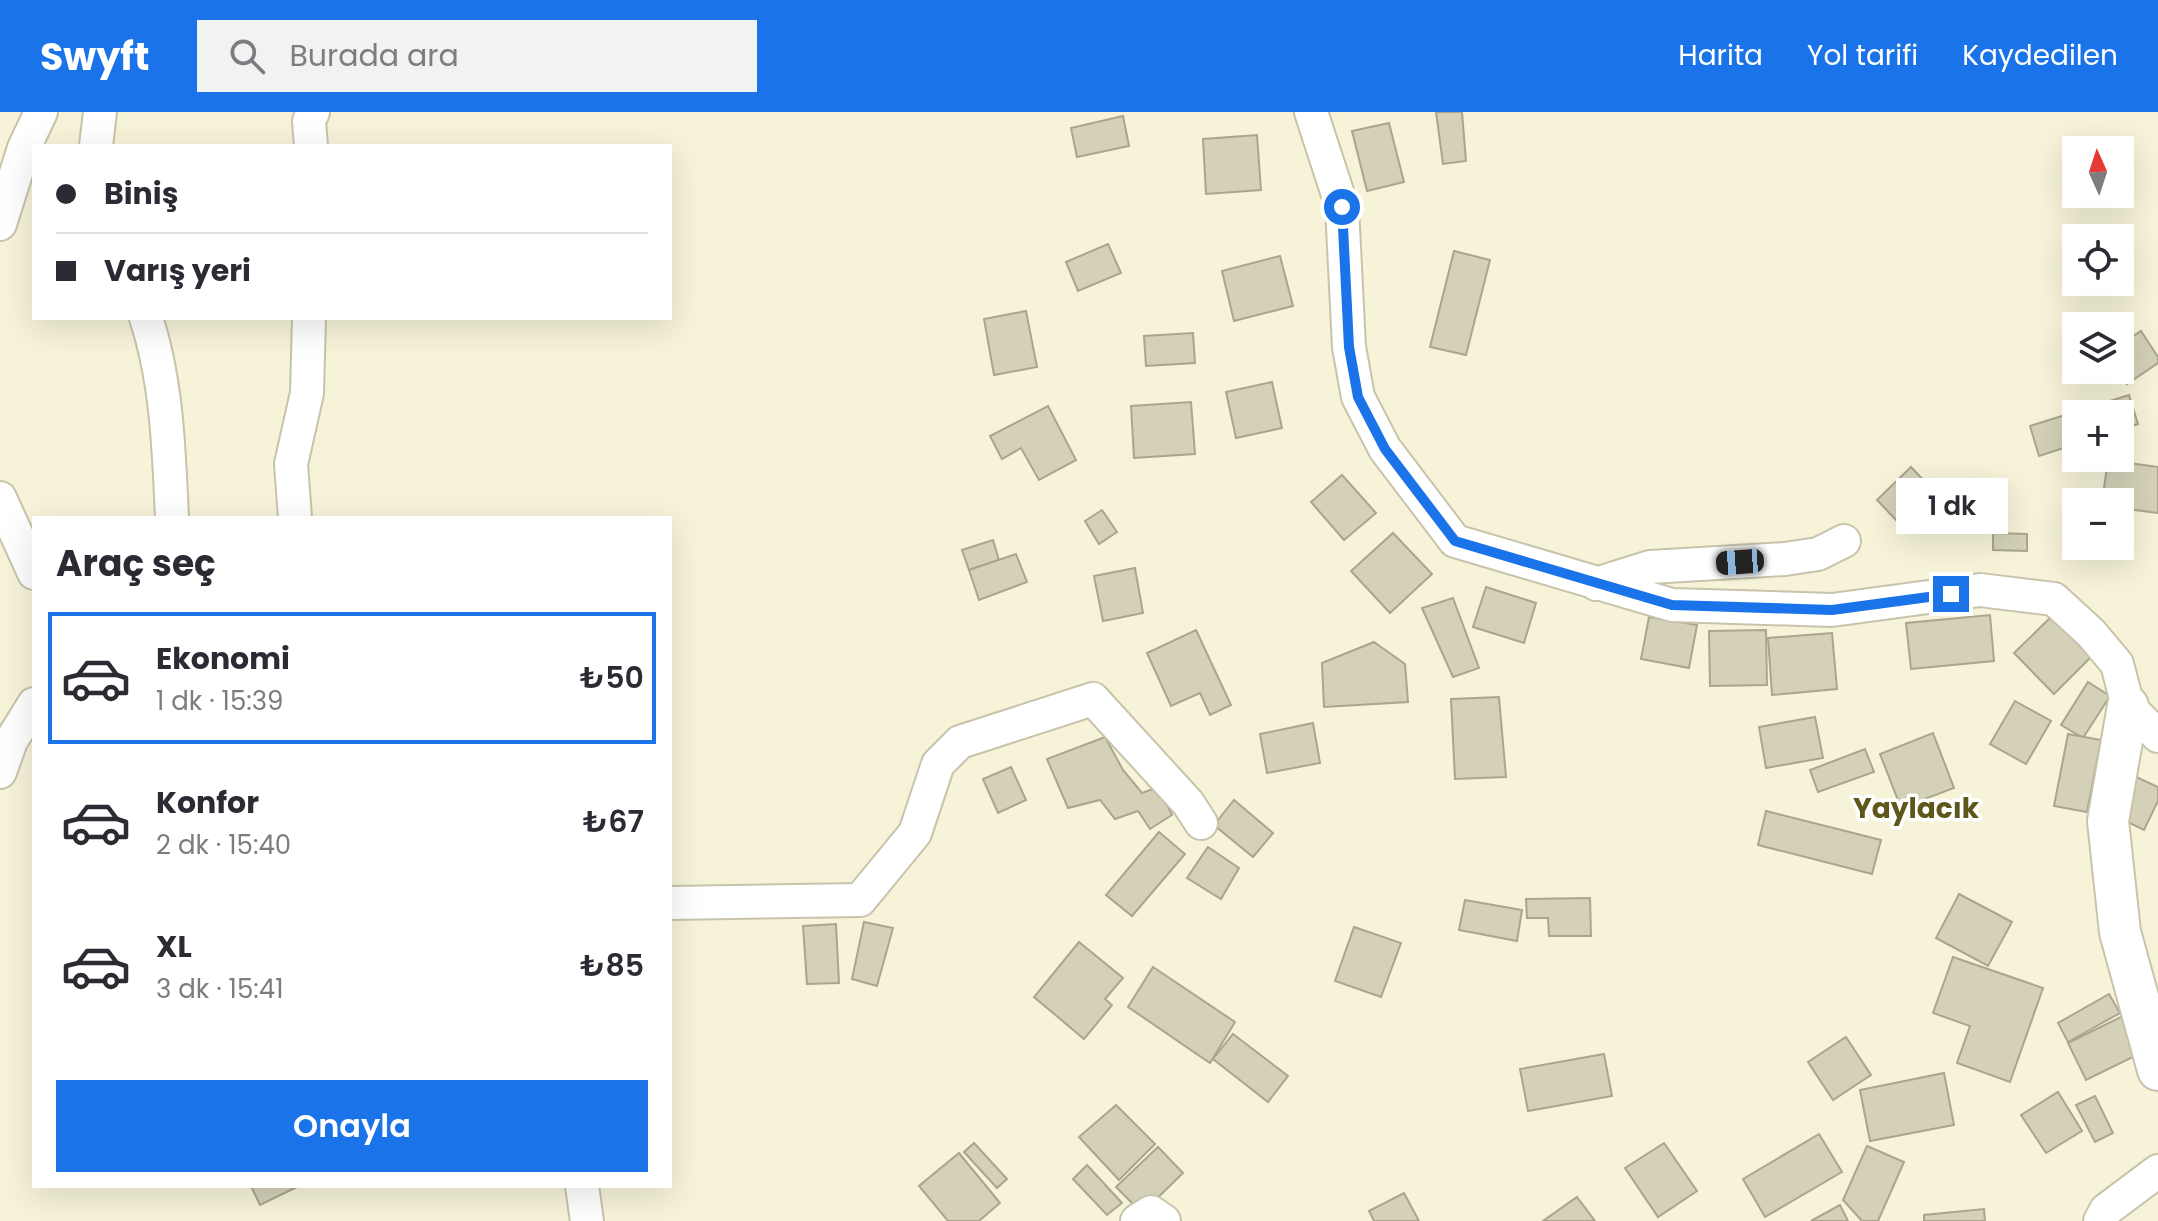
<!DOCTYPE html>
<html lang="tr">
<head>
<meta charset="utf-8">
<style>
  body { margin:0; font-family:Poppins,sans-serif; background:#f2f2f3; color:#2b2b33; height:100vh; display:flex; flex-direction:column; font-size:30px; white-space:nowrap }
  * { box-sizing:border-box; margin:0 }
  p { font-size:26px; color:#7c7c81 }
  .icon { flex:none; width:44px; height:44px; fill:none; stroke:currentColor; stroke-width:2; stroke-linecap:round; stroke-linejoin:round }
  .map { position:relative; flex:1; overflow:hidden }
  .drawer { position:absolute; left:32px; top:404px; width:640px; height:672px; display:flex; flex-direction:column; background:#fff; border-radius:0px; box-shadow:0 8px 32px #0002 }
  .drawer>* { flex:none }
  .guide { position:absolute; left:32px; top:32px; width:640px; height:176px; border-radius:0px; box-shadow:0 8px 32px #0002; display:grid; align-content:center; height:176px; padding:0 24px; background:#fff }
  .needle { width:52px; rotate:357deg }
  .fabs { position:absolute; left:2062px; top:24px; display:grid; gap:16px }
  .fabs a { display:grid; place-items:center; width:72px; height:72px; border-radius:0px; background:#fff; box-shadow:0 8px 32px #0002; font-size:40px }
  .end { position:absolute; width:36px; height:36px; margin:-18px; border:10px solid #1a73e8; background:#fff; box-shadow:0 0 0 4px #fff }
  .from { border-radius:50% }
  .bubble { position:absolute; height:56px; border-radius:0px; background:#fff; box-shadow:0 8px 32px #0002; font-size:26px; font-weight:600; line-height:56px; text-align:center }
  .car { position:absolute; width:24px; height:48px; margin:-24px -12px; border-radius:10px; box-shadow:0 0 6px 2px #0007; background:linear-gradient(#222 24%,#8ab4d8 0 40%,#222 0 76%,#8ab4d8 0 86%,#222 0) }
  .guide b { display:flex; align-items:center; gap:28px; height:76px; font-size:30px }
  .guide b+b { border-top:2px solid #e1e1e2 }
  .guide i { width:20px; height:20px; background:#2b2b33 }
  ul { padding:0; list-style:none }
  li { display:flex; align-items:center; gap:24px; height:132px; margin:0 16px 12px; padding:0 8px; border:4px solid transparent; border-radius:0px }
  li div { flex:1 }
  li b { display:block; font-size:30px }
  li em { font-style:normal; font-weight:600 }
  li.on { border-color:#1a73e8 }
  li>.icon { width:72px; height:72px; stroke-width:1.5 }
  h2 { padding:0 24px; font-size:36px; line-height:96px }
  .primary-button { display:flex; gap:16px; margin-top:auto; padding:16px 24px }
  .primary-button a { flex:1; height:92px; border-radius:0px; background:#1a73e8; color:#fff; font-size:32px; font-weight:600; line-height:92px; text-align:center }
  header { display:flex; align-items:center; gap:48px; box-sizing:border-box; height:112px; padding:0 40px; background:#1a73e8; color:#fff }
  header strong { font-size:38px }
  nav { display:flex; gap:44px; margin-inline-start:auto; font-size:28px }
  .search { width:560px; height:72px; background:#f2f2f3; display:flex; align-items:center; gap:20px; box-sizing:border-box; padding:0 28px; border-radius:0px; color:#7c7c81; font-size:30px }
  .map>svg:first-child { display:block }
  .building { fill:#d4d1b8; stroke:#a9a68e; stroke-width:2 }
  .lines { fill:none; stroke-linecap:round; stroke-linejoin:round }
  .minor-casing { stroke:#c7c4ab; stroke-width:36 }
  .tertiary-casing { stroke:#c7c4ab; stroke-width:44 }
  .minor { stroke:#fff; stroke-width:32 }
  .tertiary { stroke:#fff; stroke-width:40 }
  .route { stroke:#1a73e8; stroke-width:10 }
  .labels { text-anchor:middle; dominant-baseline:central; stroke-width:7; stroke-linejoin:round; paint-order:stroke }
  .quarter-label { font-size:28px; font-weight:bold; fill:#5f561a; stroke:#fff }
</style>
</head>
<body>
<header>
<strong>Swyft</strong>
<div class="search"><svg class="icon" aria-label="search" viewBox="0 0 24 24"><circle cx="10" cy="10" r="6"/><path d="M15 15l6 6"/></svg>Burada ara</div>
<nav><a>Harita</a><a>Yol tarifi</a><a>Kaydedilen</a></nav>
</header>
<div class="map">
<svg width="2158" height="1109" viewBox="0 0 2158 1109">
  <rect width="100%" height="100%" fill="#f6f3d9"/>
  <!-- building -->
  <g class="building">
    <polygon points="1436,0 1462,0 1466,49 1443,52"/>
    <polygon points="1123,4 1129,34 1077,45 1071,16"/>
    <polygon points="1389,11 1404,70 1367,79 1352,19"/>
    <polygon points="1257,23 1261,78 1206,82 1203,27"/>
    <polygon points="1108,132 1121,161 1078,179 1066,150"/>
    <polygon points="1454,139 1490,148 1466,243 1430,235"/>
    <polygon points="1280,144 1293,194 1234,209 1222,159"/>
    <polygon points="1026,199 1037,255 994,263 984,207"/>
    <polygon points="2141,219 2158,245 2158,251 2127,272 2117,258 2120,258 2120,233"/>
    <polygon points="1193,221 1195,251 1146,254 1144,224"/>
    <polygon points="1272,270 1282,316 1236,326 1226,280"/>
    <polygon points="2129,283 2138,312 2120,318 2120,302 2076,302 2076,332 2039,344 2030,314"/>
    <polygon points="1191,290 1195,342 1134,346 1131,294"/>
    <polygon points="1048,294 1076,348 1039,368 1021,336 1002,347 990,324"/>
    <polygon points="2108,348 2158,355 2158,401 2120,396 2120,390 2102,390"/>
    <polygon points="1911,355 1930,375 1896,408 1877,388"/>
    <polygon points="1342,363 1376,401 1344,428 1311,390"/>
    <polygon points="1102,398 1117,420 1099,432 1085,409"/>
    <polygon points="1393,421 1432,462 1390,501 1351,459"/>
    <polygon points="1993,421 2027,422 2027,439 1993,438"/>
    <polygon points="993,428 999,448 969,458 962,438"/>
    <polygon points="1016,442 1027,470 979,488 969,458"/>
    <polygon points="1135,456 1143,501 1103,509 1094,464"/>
    <polygon points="1486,475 1536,491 1524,531 1473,515"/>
    <polygon points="1453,486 1479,556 1453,565 1422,496"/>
    <polygon points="1990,503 1994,549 1911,557 1906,511"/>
    <polygon points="1649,505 1697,513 1689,556 1641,547"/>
    <polygon points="2051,505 2091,545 2054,582 2014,541"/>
    <polygon points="1196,518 1231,593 1210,603 1200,581 1171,594 1147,541"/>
    <polygon points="1766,518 1767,573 1710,574 1709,519"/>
    <polygon points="1832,521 1837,577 1772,583 1768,526"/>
    <polygon points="1374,530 1405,552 1408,590 1324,595 1322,551"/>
    <polygon points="2088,570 2110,584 2083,626 2061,613"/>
    <polygon points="1499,585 1506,665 1455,667 1451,587"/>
    <polygon points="2015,589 2051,609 2026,652 1990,632"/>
    <polygon points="1815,605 1823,646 1766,656 1759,615"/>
    <polygon points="1313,611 1320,651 1267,661 1260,622"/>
    <polygon points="1933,621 1954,676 1901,696 1880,642"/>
    <polygon points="2068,622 2101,628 2087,700 2054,694"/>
    <polygon points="1105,625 1123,658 1142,681 1158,675 1172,703 1150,717 1138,699 1115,707 1100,688 1068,696 1047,647"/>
    <polygon points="1865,637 1874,660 1818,680 1810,658"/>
    <polygon points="1011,655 1026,688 998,701 983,667"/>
    <polygon points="2132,663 2158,675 2158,689 2144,718 2113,703"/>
    <polygon points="1234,688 1273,721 1253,745 1214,713"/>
    <polygon points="1766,699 1881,728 1872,762 1758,733"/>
    <polygon points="1159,720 1185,742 1132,804 1106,783"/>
    <polygon points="1208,735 1239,756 1221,787 1187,766"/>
    <polygon points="1959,782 2012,810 1988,854 1936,826"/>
    <polygon points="1590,786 1591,824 1549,824 1548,806 1527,806 1526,787"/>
    <polygon points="1465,788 1522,798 1517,829 1459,818"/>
    <polygon points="864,810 893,816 877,874 852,867"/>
    <polygon points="836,812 839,871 807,872 803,814"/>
    <polygon points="1354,815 1401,831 1381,885 1335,869"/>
    <polygon points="1079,830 1123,866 1105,887 1112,893 1084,927 1034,885"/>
    <polygon points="1953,845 2043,876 2010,970 1957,951 1970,914 1933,901"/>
    <polygon points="1153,855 1235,910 1210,951 1128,895"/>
    <polygon points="2109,882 2120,901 2068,930 2058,911"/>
    <polygon points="2127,902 2145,939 2086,968 2068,931"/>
    <polygon points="1233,922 1288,964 1268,990 1213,947"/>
    <polygon points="1846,925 1871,963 1833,988 1808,950"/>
    <polygon points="1604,942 1612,984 1528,999 1520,957"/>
    <polygon points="1944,961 1954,1013 1870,1029 1860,978"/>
    <polygon points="2058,980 2082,1019 2046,1041 2021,1003"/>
    <polygon points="2095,984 2113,1021 2095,1030 2076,993"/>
    <polygon points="1116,993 1155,1032 1119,1068 1079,1025"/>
    <polygon points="1819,1022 1842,1060 1765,1105 1743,1067"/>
    <polygon points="974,1031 1007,1067 997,1076 964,1040"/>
    <polygon points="1664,1031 1697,1079 1658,1105 1625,1056"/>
    <polygon points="1867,1034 1904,1050 1878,1109 1862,1109 1843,1088"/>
    <polygon points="1158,1035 1183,1061 1142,1101 1116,1075"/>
    <polygon points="959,1041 1000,1091 979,1109 948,1109 919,1074"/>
    <polygon points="1087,1053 1122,1091 1107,1103 1073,1067"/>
    <polygon points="251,1074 299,1074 260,1093"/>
    <polygon points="1404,1081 1419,1109 1374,1109 1369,1099"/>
    <polygon points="1577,1085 1595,1109 1543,1109"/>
    <polygon points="1840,1093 1848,1109 1811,1109"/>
    <polygon points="1984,1097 1985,1109 1924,1109 1924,1103"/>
  </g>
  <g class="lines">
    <!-- minor casing -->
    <g class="minor-casing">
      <g id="minor">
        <polyline points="1311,0 1342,95 1349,235 1358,285 1385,337 1455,429 1672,493 1832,498 1980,478 2054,487 2091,521 2117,552 2128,594 2158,624"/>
        <polyline points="96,34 100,0"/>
        <polyline points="311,34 309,9 313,0"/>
        <polyline points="0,112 24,36 41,0"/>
        <path d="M146,206C167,269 169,340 172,406"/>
        <polyline points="0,386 34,461"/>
        <polyline points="295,406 291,352 307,281 309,206"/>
        <polyline points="1596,472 1650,455 1785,447 1818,442 1844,429"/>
        <polyline points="0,660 11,629 34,592"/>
        <polyline points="670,791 860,788 915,721 938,652 960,630 1093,587 1188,691 1201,711"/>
        <polyline points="582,1074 587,1109"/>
        <polyline points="1137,1109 1151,1100 1164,1109"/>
        <polyline points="2100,1109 2106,1098 2158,1059"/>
      </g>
    </g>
    <!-- tertiary casing -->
    <g class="tertiary-casing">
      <polyline id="tertiary" points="2128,594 2108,709 2120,820 2158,958"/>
    </g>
    <!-- minor -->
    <use href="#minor" class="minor"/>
    <!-- tertiary -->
    <use href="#tertiary" class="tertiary"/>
  </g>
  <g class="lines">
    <!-- route -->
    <polyline class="route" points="1342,95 1349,235 1358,285 1385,337 1455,429 1672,493 1832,498 1951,482"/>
  </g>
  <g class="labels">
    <!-- quarter labels -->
    <g class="quarter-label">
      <text x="1916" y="696">Yaylacık</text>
    </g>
  </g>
</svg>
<div class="fabs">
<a><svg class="needle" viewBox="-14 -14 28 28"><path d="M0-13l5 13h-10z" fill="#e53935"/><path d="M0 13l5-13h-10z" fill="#7c7c81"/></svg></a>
<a><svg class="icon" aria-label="locate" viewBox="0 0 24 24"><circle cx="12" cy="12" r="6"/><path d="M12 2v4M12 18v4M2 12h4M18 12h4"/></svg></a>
<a><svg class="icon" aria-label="layers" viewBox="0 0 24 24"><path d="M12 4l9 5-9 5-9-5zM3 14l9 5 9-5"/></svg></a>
<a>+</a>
<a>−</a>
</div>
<i class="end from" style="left:1342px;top:95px"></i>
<i class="end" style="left:1951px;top:482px"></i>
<div class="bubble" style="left:1896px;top:366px;width:112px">1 dk</div>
<i class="car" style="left:1740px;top:450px;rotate:266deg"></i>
<div class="guide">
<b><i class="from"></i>Biniş</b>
<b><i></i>Varış yeri</b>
</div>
<section class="drawer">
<h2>Araç seç</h2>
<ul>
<li class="on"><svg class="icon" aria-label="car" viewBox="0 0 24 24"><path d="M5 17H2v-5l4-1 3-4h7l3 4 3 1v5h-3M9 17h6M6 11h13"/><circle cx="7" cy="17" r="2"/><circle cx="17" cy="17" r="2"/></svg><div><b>Ekonomi</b><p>1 dk · 15:39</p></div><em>₺50</em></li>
<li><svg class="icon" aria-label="car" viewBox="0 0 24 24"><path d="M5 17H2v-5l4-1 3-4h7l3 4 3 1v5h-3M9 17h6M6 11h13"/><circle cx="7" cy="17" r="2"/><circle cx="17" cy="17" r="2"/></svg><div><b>Konfor</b><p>2 dk · 15:40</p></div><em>₺67</em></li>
<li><svg class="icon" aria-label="car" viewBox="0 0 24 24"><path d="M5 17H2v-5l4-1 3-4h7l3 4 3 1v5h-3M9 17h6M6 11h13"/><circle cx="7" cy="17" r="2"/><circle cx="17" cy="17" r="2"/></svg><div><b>XL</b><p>3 dk · 15:41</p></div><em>₺85</em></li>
</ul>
<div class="primary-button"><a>Onayla</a></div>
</section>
</div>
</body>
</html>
